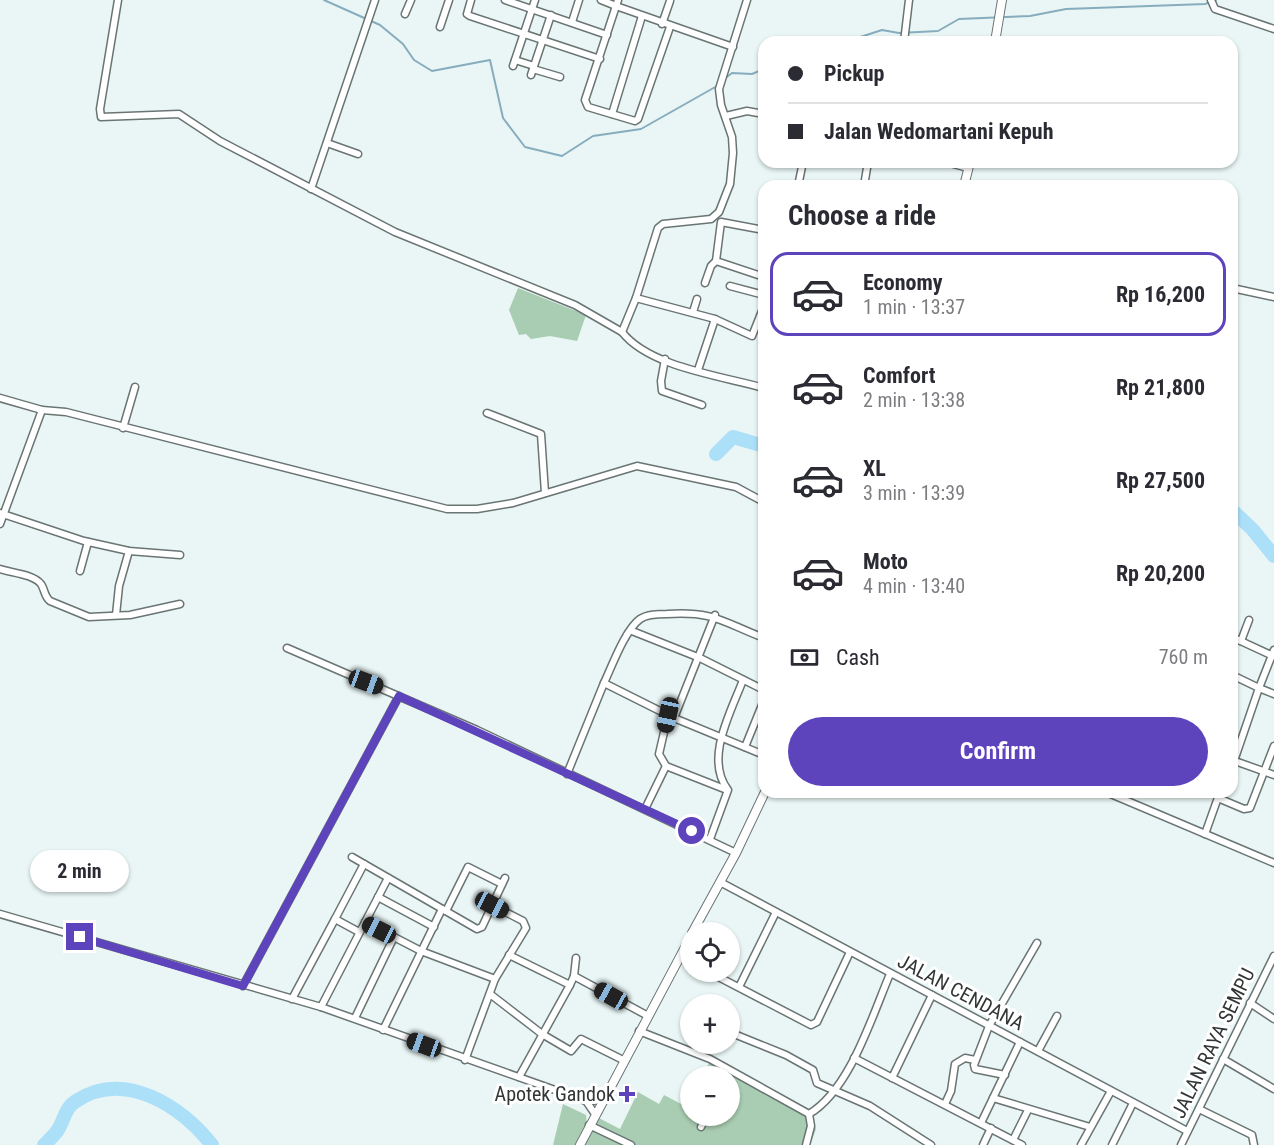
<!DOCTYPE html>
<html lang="en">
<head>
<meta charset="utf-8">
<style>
  body { margin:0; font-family:"Roboto Condensed",sans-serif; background:#f2f2f3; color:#2b2b33; height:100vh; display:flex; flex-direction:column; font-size:22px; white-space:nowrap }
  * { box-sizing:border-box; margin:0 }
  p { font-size:20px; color:#7c7c81 }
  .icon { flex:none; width:33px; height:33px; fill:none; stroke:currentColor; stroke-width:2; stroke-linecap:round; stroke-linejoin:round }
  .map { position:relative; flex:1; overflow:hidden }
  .panel { position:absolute; left:758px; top:180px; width:480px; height:618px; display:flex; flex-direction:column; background:#fff; border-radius:18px; box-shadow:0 2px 4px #0004 }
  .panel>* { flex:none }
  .hud { position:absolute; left:758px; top:36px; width:480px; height:132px; border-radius:18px; box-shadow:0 2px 4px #0004; display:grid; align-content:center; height:132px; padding:0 30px; background:#fff }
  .tools { position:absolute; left:680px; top:922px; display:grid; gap:12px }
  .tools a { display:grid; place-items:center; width:60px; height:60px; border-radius:50%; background:#fff; box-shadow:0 2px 4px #0004; font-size:30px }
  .end { position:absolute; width:27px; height:27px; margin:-14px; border:8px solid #5d43bc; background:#fff; box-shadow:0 0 0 3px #fff }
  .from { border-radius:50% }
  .bubble { position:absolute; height:42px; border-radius:21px; background:#fff; box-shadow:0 2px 4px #0004; font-size:20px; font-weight:700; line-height:42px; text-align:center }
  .car { position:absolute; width:18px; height:36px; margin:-18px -9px; border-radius:8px; box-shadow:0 0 4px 2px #0007; background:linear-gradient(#222 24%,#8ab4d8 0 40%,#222 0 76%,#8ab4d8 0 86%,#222 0) }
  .hud b { display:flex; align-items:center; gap:21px; height:57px; font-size:22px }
  .hud b+b { border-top:2px solid #e1e1e2 }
  .hud i { width:15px; height:15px; background:#2b2b33 }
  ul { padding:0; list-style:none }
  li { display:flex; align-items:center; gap:18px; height:84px; margin:0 12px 9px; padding:0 18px; border:3px solid transparent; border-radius:18px }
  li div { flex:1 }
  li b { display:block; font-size:22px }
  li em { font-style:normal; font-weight:700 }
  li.current { border-color:#5d43bc }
  li>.icon { width:54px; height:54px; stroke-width:1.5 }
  h2 { padding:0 30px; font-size:27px; line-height:72px }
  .pay { display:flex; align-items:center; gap:15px; height:66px; padding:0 30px; font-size:22px }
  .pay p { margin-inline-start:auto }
  .action { display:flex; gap:12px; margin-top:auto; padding:12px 30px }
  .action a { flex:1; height:69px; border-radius:36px; background:#5d43bc; color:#fff; font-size:24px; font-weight:700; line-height:69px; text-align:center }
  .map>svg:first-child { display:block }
  .green { fill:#a9cdb2 }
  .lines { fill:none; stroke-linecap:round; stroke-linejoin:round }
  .stream { stroke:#87acbe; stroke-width:2 }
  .river { stroke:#acdff8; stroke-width:14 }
  .minor-casing { stroke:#697473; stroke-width:9 }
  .tertiary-casing { stroke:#697473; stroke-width:10 }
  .minor { stroke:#fff; stroke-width:6 }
  .tertiary { stroke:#fff; stroke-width:8 }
  .route { stroke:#5d43bc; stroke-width:8 }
  .poi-dot { fill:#5d43bc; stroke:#fff; stroke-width:2 }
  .labels { text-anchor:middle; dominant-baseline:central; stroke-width:6; stroke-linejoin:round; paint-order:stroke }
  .street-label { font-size:20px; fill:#313535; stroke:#fff }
  .poi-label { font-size:20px; fill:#313535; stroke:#fff; text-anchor:end }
</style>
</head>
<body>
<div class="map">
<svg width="1274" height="1145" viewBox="0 0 1274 1145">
  <rect width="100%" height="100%" fill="#e9f6f5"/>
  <!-- green -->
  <g class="green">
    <polygon points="518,288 586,315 577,341 550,336 531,339 526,334 519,335 509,310"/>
    <polygon points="710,1061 809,1114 816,1129 810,1145 584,1145 595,1116 620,1129 638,1092 659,1104 664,1095 685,1106 690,1098 690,1116 729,1116 729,1077 702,1077"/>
    <polygon points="563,1104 586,1115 587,1125 577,1145 553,1145"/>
  </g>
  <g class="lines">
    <!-- stream -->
    <g class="stream">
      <polyline points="324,0 380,25 403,44 414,60 432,71 490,60 503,118 525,147 562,156 593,136 641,129 717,86"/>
      <polyline points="829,42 851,40 882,30 899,33 938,31 959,19 1030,16 1066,9 1205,4 1216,0"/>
      <polyline points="723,80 732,73 752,74 764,69"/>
    </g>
    <!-- river -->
    <g class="river">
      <polyline points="716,454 733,437 764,446"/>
      <polyline points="1232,510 1253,530 1274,556"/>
      <path d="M44,1145C49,1140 56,1134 59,1128C65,1118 65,1108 76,1101C124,1069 182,1106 212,1145"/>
    </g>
    <!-- minor casing -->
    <g class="minor-casing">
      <g id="minor">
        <polyline points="118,0 100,109 101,117 179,114 220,141 395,232 575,305 622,332"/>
        <polyline points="471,0 467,14 470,16 600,59"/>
        <polyline points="505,0 607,35"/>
        <polyline points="601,0 616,6 585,100 588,107 635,121 638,119 670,27"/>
        <polyline points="618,0 616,6 733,47"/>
        <polyline points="747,0 719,89 721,105 732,137 733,153 730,184 719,212 711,219 663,224 658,228 636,298 715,319 752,336 764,306"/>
        <polyline points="1211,0 1215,9 1274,29"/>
        <polyline points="405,14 411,0"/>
        <polyline points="572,22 579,0"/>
        <polyline points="662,24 670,1"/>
        <polyline points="440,27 449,0"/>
        <polyline points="904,42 909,0"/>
        <polyline points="515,60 534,66"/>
        <polyline points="513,66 535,0"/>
        <polyline points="533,69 560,77"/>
        <polyline points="531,75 551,15"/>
        <polyline points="612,114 642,16"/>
        <polyline points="726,116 747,111 764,114"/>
        <polyline points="327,143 358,154"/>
        <polyline points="789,162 803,164"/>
        <polyline points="946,162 968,168"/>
        <polyline points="798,186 803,162"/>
        <polyline points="864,186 868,162"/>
        <polyline points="311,189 375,0"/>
        <polyline points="764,230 721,222 716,261 764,277"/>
        <polyline points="705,283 711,266 716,261"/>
        <polyline points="730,286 764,295"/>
        <polyline points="1232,288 1274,297"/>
        <path d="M636,298L622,332C649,367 722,376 764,388"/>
        <polyline points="693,312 697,299"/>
        <polyline points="665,359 661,381 662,391 702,405"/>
        <polyline points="698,370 715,319"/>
        <polyline points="0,398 42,410 0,524"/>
        <polyline points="42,410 66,412 447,509 477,509 513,503 637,466 736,487 764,502"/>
        <polyline points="487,413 541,434 545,493"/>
        <polyline points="123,428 135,387"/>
        <polyline points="0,513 84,541 129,551 180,555"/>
        <path d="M0,569C12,573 33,574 41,584C45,590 44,596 50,601L89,617L130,615L180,604"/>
        <polyline points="80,571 88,542"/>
        <polyline points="116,615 119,586 129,551"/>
        <polyline points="632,631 700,658 764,690"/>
        <polyline points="1232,637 1273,656"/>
        <polyline points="1241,641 1249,620"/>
        <polyline points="287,648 477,730 736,853"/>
        <polyline points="1274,650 1259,688 1274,694"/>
        <polyline points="1232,675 1259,688 1234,761"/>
        <path d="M604,683C612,666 625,630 640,619C647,614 658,614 667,614C715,611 722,622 764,638"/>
        <polyline points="674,718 715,615"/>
        <polyline points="745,747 764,700"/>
        <polyline points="1232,760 1274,775"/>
        <polyline points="666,766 727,790"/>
        <polyline points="567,774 604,683 674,718 764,755"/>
        <polyline points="1106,792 1274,863"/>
        <polyline points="1218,798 1244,809 1250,808 1274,746"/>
        <polyline points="645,809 666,766 659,754 668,715"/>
        <polyline points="1205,834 1220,792"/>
        <path d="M710,839L728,790C704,759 731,712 743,680"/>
        <polyline points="352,857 477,929 482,927 505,878"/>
        <polyline points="720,882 1187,1131"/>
        <polyline points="378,897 434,927"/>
        <polyline points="446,911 468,867 502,884"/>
        <polyline points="0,914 321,1007 586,1101 602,1100"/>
        <polyline points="365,922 421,951 495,979"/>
        <polyline points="359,932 335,919 364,864"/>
        <polyline points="509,955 570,985"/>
        <polyline points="680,957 690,962"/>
        <polyline points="709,972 811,1025 817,1022 850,952"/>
        <polyline points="574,976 648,1016"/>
        <polyline points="243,986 399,696"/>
        <polyline points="739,987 776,912"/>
        <polyline points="490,994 542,1034 571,1051 581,1039 623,1060"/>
        <polyline points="292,999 335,919"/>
        <polyline points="1250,1003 1274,1019"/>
        <polyline points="321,1007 388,878"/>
        <polyline points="355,1018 394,937"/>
        <polyline points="383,1030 442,909"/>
        <path d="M639,1031L710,1059L809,1114C850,1090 872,1016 890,974"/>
        <polyline points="729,1032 786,1055 813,1070 817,1083 870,1106 931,1145"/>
        <polyline points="1038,1051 1057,1016"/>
        <polyline points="854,1058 1022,1145"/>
        <polyline points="1223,1059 1274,1089"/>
        <polyline points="465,1060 495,979 526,928 523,921 492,905"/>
        <polyline points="1005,1075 975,1069 974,1065 989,1026 1037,943"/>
        <polyline points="519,1077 570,985 574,976 576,958"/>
        <polyline points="892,1078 932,995"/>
        <polyline points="993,1098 1090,1127"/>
        <polyline points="586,1101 595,1114"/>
        <polyline points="945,1104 951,1091 955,1064 965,1058 975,1060"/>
        <polyline points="1199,1109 1252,1135 1254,1145"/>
        <polyline points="981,1123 1020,1042"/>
        <polyline points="589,1125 631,1145"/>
        <polyline points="701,1127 706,1116"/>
        <polyline points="1013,1140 1028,1110"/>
        <polyline points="806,1145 811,1126 809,1114"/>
        <polyline points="983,1145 991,1128"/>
        <polyline points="1081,1145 1111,1091"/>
        <polyline points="1112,1145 1133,1103"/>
        <polyline points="1181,1145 1274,956"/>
      </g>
    </g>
    <!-- tertiary casing -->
    <g class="tertiary-casing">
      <g id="tertiary">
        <polyline points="995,42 1002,0"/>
        <polyline points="964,186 970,162"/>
        <polyline points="692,933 736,853 765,792"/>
        <polyline points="580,1145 690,938"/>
      </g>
    </g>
    <!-- minor -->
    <use href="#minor" class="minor"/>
    <!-- tertiary -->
    <use href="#tertiary" class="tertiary"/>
  </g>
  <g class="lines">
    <!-- route -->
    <polyline class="route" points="80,937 243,986 399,696 692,831"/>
  </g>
  <!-- markers -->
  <path class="poi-dot" d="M624 1085h6v6h6v6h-6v6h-6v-6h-6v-6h6z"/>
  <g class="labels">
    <!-- street labels -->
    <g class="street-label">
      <text transform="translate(961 992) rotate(28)">JALAN CENDANA</text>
      <text transform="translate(1213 1043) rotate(-64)">JALAN RAYA SEMPU</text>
    </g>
    <!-- poi labels -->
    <g class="poi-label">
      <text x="615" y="1094">Apotek Gandok</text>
    </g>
  </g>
</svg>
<div class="tools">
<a><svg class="icon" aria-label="locate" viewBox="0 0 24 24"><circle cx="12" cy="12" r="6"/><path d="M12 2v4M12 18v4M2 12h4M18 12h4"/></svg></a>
<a>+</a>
<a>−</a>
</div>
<i class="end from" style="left:692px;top:831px"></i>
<i class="end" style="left:80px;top:937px"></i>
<div class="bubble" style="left:30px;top:850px;width:99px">2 min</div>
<i class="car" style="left:366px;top:682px;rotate:110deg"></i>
<i class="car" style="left:668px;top:715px;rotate:192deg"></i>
<i class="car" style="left:492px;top:905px;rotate:118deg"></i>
<i class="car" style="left:379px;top:930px;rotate:297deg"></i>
<i class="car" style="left:611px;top:996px;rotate:299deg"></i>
<i class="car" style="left:424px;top:1045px;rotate:290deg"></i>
<div class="hud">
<b><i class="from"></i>Pickup</b>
<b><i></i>Jalan Wedomartani Kepuh</b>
</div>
<section class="panel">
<h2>Choose a ride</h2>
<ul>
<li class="current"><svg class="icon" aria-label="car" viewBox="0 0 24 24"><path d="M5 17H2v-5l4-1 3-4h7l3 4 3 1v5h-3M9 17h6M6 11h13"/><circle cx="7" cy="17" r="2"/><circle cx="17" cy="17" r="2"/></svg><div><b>Economy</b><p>1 min · 13:37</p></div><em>Rp 16,200</em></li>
<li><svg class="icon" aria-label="car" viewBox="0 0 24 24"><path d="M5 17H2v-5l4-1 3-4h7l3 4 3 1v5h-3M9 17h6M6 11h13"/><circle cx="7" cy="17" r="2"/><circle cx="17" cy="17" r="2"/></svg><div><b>Comfort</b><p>2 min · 13:38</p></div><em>Rp 21,800</em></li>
<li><svg class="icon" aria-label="car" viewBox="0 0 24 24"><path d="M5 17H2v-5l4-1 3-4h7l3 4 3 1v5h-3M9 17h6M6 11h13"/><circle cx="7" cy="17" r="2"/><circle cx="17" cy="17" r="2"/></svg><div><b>XL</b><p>3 min · 13:39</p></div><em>Rp 27,500</em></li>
<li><svg class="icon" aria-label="car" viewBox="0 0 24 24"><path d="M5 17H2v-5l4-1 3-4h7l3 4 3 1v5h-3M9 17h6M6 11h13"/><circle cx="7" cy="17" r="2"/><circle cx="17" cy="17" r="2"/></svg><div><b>Moto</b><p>4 min · 13:40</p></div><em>Rp 20,200</em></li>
</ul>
<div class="pay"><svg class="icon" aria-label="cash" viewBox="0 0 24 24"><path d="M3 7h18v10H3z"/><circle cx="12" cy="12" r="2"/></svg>Cash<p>760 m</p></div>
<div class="action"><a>Confirm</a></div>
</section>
</div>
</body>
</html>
